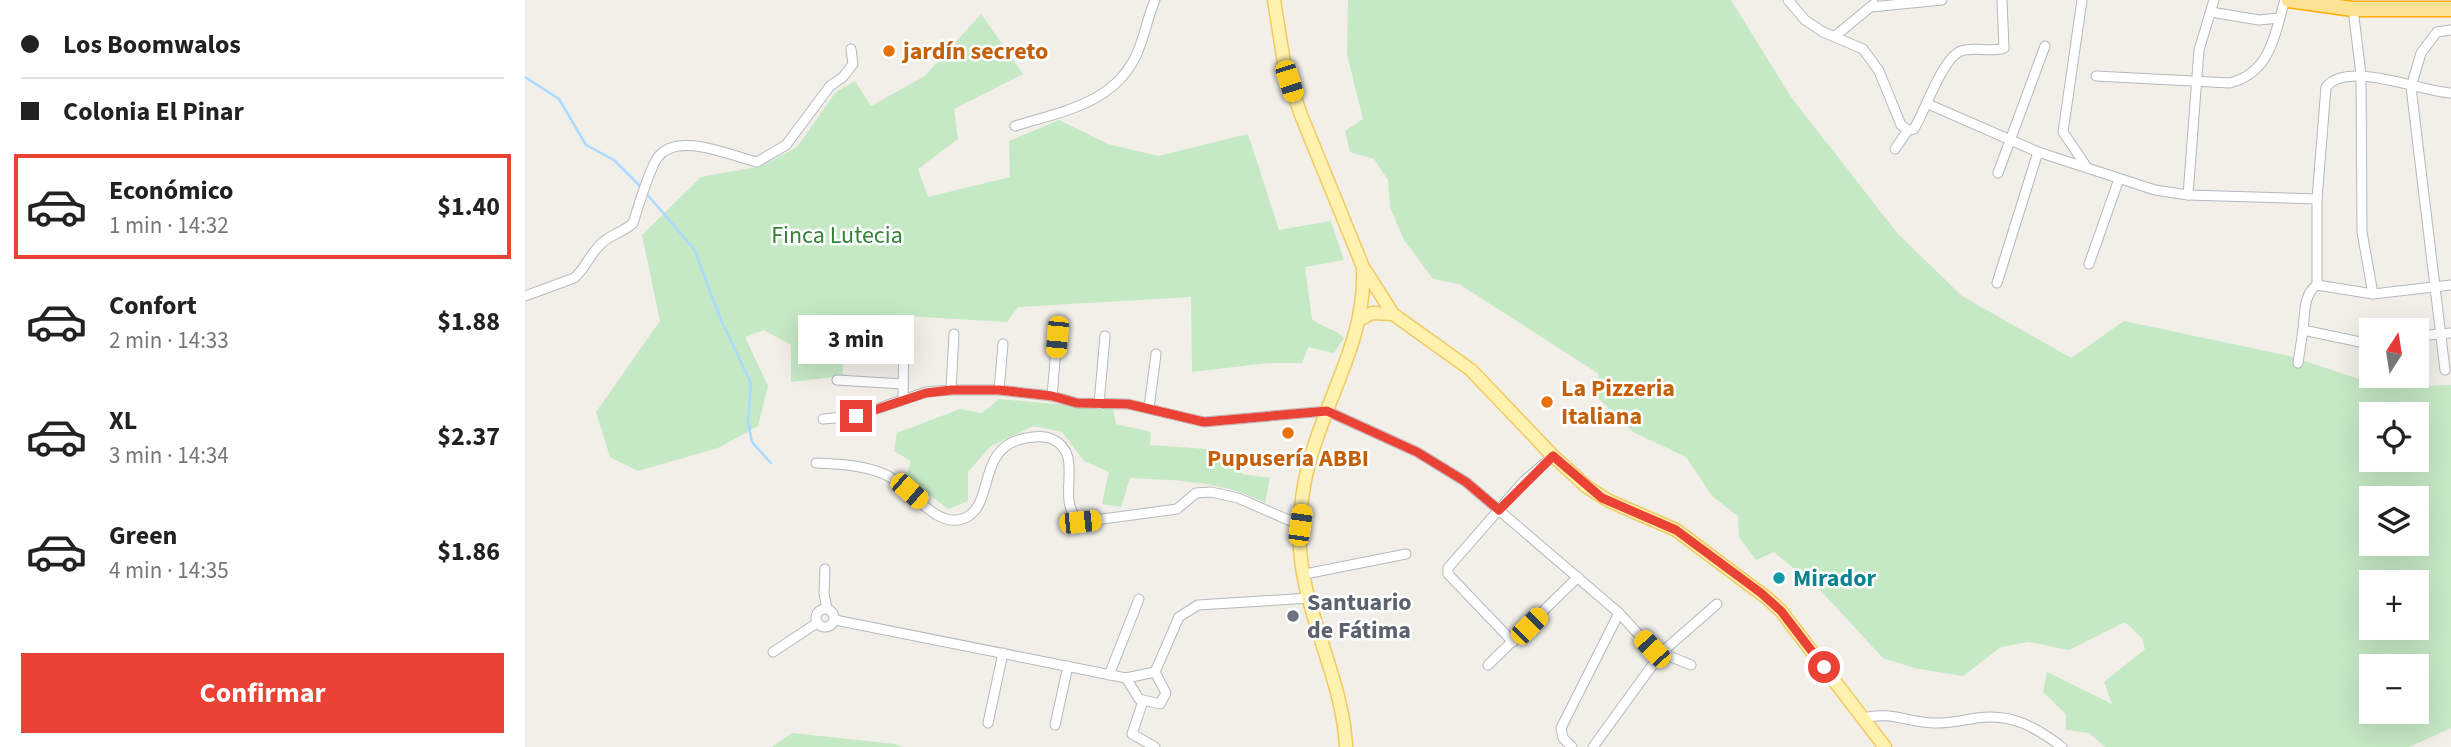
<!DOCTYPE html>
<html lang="es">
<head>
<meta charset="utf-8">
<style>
  body { margin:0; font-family:"Source Sans 3",sans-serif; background:#f2f2f2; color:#222; height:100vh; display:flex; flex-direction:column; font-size:26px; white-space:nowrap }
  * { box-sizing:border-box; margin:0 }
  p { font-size:23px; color:#767676 }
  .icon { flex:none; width:38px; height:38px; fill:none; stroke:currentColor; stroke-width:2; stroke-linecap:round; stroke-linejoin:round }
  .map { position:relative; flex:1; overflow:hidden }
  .sheet { display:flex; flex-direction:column; background:#fff; width:525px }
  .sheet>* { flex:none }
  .hud { display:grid; align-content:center; height:154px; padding:0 21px; background:#fff }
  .needle { width:46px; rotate:12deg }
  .fabs { position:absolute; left:1834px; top:318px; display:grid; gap:14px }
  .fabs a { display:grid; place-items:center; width:70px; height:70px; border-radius:0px; background:#fff; box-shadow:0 7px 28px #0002; font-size:35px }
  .end { position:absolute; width:32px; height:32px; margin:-16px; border:9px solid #ea4335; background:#fff; box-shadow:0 0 0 4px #fff }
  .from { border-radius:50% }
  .bubble { position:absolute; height:49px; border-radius:0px; background:#fff; box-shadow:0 7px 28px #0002; font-size:23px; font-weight:700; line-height:49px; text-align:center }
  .car { position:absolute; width:21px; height:42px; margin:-21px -10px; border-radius:9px; box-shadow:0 0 5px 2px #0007; background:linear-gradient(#f5c518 24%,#345 0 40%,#f5c518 0 76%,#345 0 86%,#f5c518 0) }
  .hud b { display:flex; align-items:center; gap:24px; height:66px; font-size:26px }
  .hud b+b { border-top:2px solid #e0e0e0 }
  .hud i { width:18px; height:18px; background:#222 }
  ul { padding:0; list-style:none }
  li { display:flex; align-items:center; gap:21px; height:105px; margin:0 14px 10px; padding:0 7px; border:4px solid transparent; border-radius:0px }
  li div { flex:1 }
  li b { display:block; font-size:26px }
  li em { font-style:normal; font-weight:700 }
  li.current { border-color:#ea4335 }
  li>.icon { width:63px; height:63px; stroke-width:1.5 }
  .action { display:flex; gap:14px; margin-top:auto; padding:14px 21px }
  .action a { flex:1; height:80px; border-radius:0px; background:#ea4335; color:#fff; font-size:28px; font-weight:700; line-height:80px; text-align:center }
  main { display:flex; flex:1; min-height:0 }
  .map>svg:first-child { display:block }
  .green { fill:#c5e8c5; fill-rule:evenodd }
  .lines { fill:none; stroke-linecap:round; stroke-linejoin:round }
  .stream { stroke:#aadaff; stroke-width:2.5 }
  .minor-casing { stroke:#b5b8bc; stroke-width:11 }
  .major-casing { stroke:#f2c960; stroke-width:15 }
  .highway-casing { stroke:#f9ab00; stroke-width:17 }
  .minor { stroke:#fff; stroke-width:9 }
  .major { stroke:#fff2af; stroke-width:12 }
  .highway { stroke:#fde293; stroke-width:14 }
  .route { stroke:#ea4335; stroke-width:9 }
  .food-dot { fill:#e8710a; stroke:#fff; stroke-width:2.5 }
  .culture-dot { fill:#0f9aa8; stroke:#fff; stroke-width:2.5 }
  .worship-dot { fill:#6b7280; stroke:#fff; stroke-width:2.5 }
  .labels { text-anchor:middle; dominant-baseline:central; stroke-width:5; stroke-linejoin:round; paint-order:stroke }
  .food-label { font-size:24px; font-weight:bold; fill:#c56008; stroke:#fff; text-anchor:start }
  .park-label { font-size:24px; fill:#348238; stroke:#fff }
  .culture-label { font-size:24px; font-weight:bold; fill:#0d838f; stroke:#fff; text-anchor:start }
  .worship-label { font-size:24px; font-weight:bold; fill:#5b616d; stroke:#fff; text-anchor:start }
</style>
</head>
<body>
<main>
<section class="sheet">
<div class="hud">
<b><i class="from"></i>Los Boomwalos</b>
<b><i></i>Colonia El Pinar</b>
</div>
<ul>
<li class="current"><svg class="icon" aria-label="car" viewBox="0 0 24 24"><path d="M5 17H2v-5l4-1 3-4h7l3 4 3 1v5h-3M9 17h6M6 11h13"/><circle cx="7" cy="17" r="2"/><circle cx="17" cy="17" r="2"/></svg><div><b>Económico</b><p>1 min · 14:32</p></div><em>$1.40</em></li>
<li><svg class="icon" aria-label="car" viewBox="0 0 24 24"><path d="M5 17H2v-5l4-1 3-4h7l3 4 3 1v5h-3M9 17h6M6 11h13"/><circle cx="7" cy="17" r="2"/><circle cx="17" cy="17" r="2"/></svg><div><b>Confort</b><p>2 min · 14:33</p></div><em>$1.88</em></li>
<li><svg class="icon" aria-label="car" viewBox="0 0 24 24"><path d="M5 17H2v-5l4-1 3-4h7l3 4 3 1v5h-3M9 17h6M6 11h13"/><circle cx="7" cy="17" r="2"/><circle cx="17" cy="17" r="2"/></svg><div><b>XL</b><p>3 min · 14:34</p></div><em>$2.37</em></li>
<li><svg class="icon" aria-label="car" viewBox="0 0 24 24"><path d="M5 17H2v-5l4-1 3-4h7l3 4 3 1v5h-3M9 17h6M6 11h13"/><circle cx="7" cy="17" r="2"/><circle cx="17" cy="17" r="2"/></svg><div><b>Green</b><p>4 min · 14:35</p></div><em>$1.86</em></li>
</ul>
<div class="action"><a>Confirmar</a></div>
</section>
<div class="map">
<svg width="1926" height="747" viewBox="0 0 1926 747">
  <rect width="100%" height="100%" fill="#f1efe8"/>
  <!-- green -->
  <g class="green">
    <path d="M823,0H1206L1266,97L1373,234L1437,296L1546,358L1599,321L1764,356L1859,387L1926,385V728L1884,747H1580L1564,733L1541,730V714L1518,692L1522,672L1587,704L1579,682L1620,649L1617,638L1600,622L1544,650L1504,642L1476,647L1438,676L1389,668L1358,658L1297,592L1249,552L1231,560L1214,537L1213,516L1187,496L1161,457L1108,432L1070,395L1074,374L934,284L908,279L879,240L865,207L863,180L849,159L825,152L820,131L838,119L822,54ZM1846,415H1892V460H1846ZM1846,499H1892V544H1846ZM1846,583H1892V628H1846ZM1846,667H1892V712H1846Z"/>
    <path d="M456,14L498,74L429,109L433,139L393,169L403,197L485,177L484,141L534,120L583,144L633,156L723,134L754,230L806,221L819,260L780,267L787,319C798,328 809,328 819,338L809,353L783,347L777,363H743L667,372L666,297L493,307L482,322L380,316L316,336L318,376L266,382V345L239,330L220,337L243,386L233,426L193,448L113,471L85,457L71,412L135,321L117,235L176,177L237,166L272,147L311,92L330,81L346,106L400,76Z"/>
    <path d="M474,399L588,409L591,424L626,432L625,445L681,449L692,456L717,452V474L745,478L740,503C698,481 652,480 605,478L596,507L577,504L584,472L559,461L537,432L508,426L466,446L443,472V501L423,509L381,477L386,461L369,451L372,433L435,409L457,413Z"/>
    <polygon points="267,733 370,744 378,747 247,747"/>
  </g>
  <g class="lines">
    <!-- stream -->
    <g class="stream">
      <polyline points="0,77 34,99 61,145 89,160 117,188"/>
      <polyline points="121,193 169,249 196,320 226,383 223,422 227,442 246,463"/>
    </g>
    <!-- minor casing -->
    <g class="minor-casing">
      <g id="minor">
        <path d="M1263,0L1280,20L1298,32L1338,49L1354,71L1376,125L1383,130L1389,129C1400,111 1418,57 1436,51C1450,46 1465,53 1479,48L1477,0"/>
        <polyline points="1557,0 1538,132 1561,166"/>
        <polyline points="1346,7 1417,0"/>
        <polyline points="1828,9 1836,74 1837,232 1848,294"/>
        <polyline points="1686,12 1734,20 1754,18"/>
        <polyline points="1310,36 1349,4"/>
        <path d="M1571,76L1705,83C1746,72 1749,36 1760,0"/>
        <path d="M1403,104L1513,152L1630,190L1663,195L1792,199V285C1778,294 1780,315 1778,330L1835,342L1846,341"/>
        <path d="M490,126C538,111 592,103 613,51C620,34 623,16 630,0"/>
        <polyline points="1370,149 1383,130"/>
        <polyline points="1473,173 1520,46"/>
        <polyline points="1663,195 1674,50 1689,0"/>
        <path d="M1792,199L1801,87C1823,60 1894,91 1926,93"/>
        <polyline points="1564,264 1594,179"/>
        <polyline points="1472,283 1513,152"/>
        <polyline points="1792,285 1848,294 1926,285"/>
        <path d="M0,296L49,278C59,271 65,253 78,242C87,234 99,232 108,223C113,208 124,169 133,157C153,131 206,156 232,162L261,145L305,86L318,77L328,64L326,49"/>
        <polyline points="1892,336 1926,333"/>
        <polyline points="1773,363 1778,330"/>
        <polyline points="1920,370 1886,87 1896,53 1912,32 1926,30"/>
        <polyline points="312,380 378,384"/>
        <polyline points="426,390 429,334"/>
        <polyline points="474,390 478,344"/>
        <polyline points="527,396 532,337"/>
        <polyline points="378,399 379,330"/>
        <polyline points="574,404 580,336"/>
        <polyline points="624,408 631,354"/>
        <polyline points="298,419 331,416 401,392 426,390 474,390 527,396 552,403 603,404 679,422 802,411 892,452 941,482 1094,613 1127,649 1166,665"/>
        <path d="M291,463C314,464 338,465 359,474C384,484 410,531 440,518C471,504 450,447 501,438C509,437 518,435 527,439C562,455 528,500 555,522L652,509L671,493L686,492L713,498L775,525"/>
        <polyline points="300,569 299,593 302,609"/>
        <polyline points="780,574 881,554"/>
        <circle cx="300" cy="618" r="9"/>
        <polyline points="310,620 601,678 630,672 654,617 673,605 785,598"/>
        <polyline points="988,642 923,574 923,568 998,482 1028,456"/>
        <polyline points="248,652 292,623"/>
        <polyline points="963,665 1053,577"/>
        <polyline points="584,675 614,599"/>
        <polyline points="601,678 614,699 635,704 641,693 630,672"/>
        <polyline points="618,701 607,734 630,747"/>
        <path d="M1338,718C1366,711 1381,722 1408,723C1422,724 1438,720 1452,718C1486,713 1511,727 1537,747"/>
        <polyline points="463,723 478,653"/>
        <polyline points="530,725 543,666"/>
        <polyline points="1047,747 1038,738 1036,728 1094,613"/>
        <polyline points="1068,747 1137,652 1192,604"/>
      </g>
    </g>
    <!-- major casing -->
    <g class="major-casing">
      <g id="major">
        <polyline points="749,0 760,69 776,115 838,267 868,314 946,370 1027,455 1062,487 1084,501 1151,530 1242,598 1256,611 1360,747"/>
        <polyline points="834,320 847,313 868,314"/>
        <path d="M821,747C818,672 769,600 775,523C776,502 779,480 785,460C802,397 841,337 838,271"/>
      </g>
    </g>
    <!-- highway casing -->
    <g class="highway-casing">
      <polyline id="highway" points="1764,0 1828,9 1926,9"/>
    </g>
    <!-- minor -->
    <use href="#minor" class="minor"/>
    <!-- major -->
    <use href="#major" class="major"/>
    <!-- highway -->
    <use href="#highway" class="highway"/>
  </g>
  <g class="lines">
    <!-- route -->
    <polyline class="route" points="331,416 401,393 426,390 474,390 527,396 552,403 603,404 679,422 802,411 892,452 941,482 974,510 1028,456 1077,498 1151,530 1236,593 1256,611 1299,667"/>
  </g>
  <!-- markers -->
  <g class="food-dot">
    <circle cx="364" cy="51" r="7"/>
    <circle cx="1022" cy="402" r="7"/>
    <circle cx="763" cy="433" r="7"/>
  </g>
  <circle class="culture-dot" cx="1254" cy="578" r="7"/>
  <circle class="worship-dot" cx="768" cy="616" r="7"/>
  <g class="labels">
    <!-- food labels -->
    <g class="food-label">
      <text x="378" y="51">jardín secreto</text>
      <text x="1036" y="388">La Pizzeria<tspan x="1036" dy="28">Italiana</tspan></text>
      <text x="763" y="458" text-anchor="middle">Pupusería ABBI</text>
    </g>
    <!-- park labels -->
    <g class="park-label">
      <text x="312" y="235">Finca Lutecia</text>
    </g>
    <!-- culture labels -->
    <g class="culture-label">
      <text x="1268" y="578">Mirador</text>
    </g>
    <!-- worship labels -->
    <g class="worship-label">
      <text x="782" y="602">Santuario<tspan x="782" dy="28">de Fátima</tspan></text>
    </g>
  </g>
</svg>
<div class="fabs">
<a><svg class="needle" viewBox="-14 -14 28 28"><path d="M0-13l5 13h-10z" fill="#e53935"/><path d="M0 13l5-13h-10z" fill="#767676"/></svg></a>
<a><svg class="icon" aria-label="locate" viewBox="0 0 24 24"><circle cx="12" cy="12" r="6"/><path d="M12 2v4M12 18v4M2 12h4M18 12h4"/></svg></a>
<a><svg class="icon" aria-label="layers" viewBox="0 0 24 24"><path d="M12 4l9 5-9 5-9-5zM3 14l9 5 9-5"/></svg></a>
<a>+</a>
<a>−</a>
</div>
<i class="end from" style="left:1299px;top:667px"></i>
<i class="end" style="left:331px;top:416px"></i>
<div class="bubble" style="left:273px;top:315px;width:116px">3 min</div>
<i class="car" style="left:764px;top:81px;rotate:162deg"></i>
<i class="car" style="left:532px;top:337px;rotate:185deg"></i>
<i class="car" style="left:384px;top:491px;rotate:131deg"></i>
<i class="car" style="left:555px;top:522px;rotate:84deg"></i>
<i class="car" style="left:775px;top:525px;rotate:8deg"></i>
<i class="car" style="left:1004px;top:626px;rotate:45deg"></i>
<i class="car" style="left:1127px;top:649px;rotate:317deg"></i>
</div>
</main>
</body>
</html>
